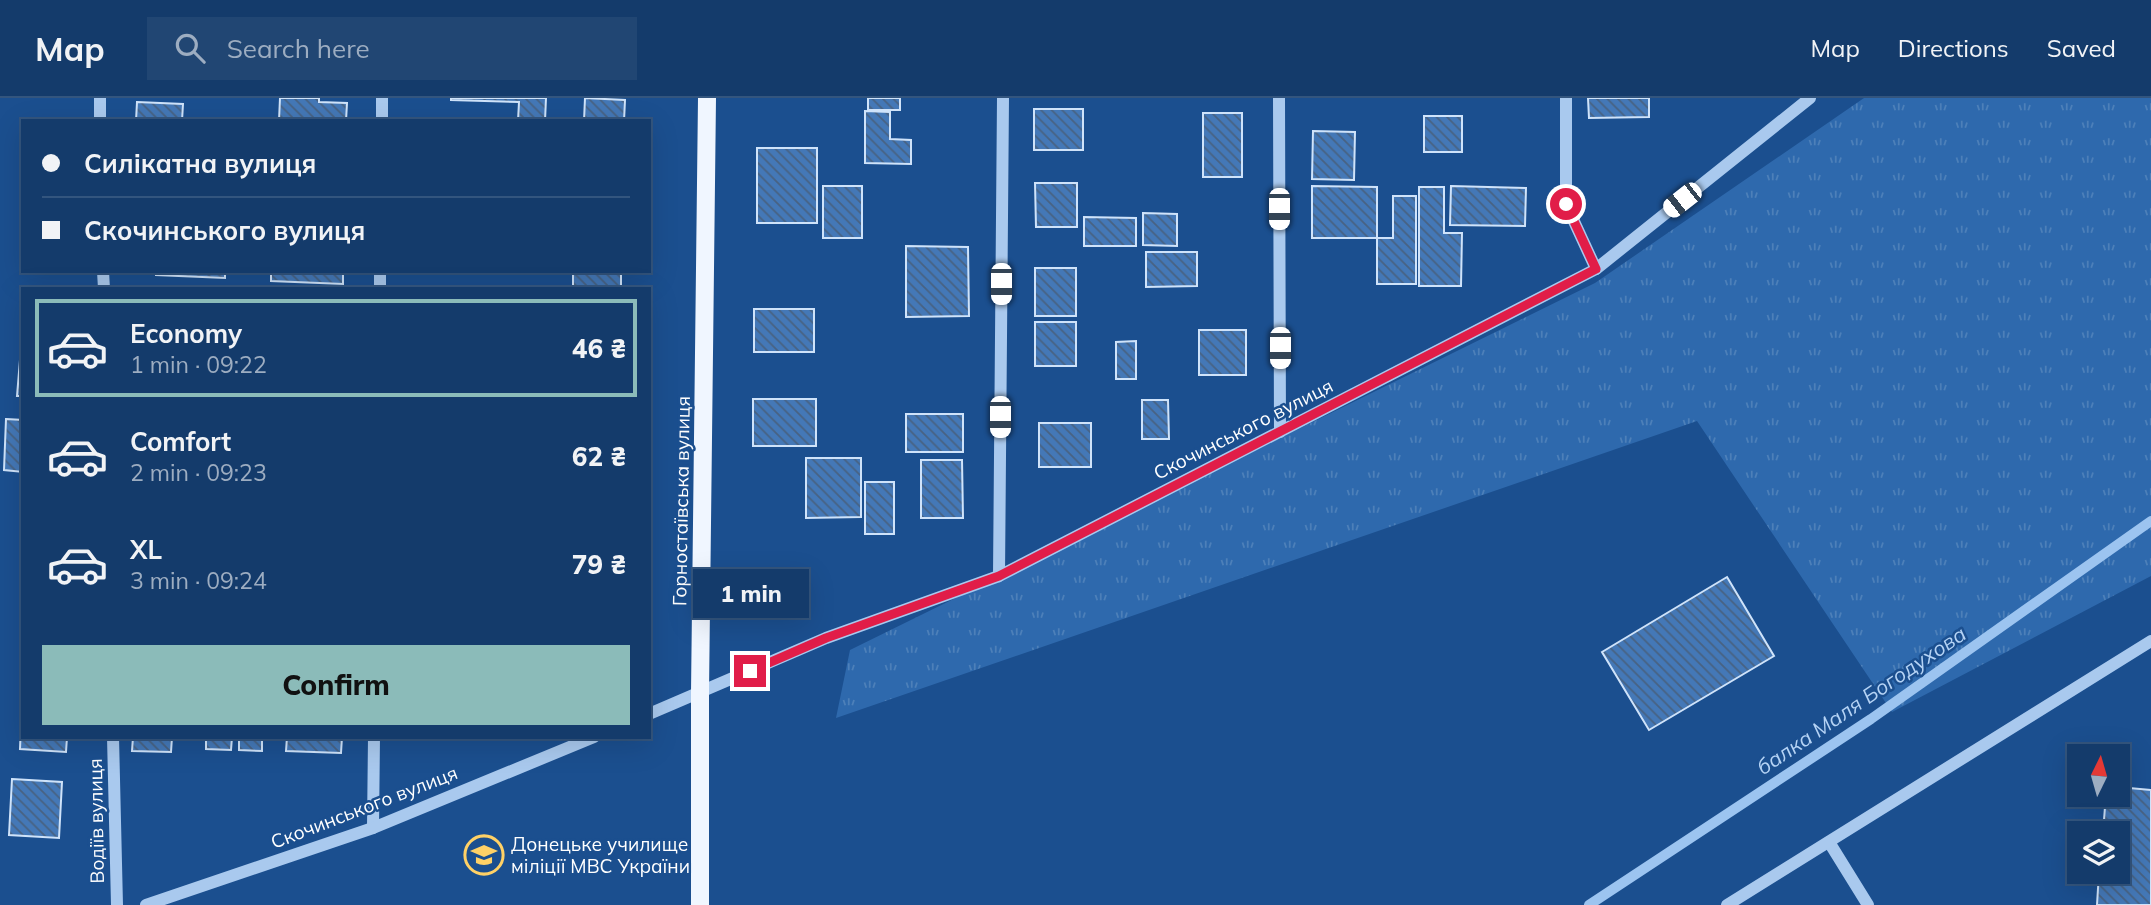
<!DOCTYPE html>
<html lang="en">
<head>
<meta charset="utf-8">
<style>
  body { margin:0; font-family:Mulish,sans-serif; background:#214673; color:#f1f3f6; height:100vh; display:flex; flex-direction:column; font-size:26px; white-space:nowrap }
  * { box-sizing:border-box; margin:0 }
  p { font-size:23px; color:#9dadc1 }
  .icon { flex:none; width:38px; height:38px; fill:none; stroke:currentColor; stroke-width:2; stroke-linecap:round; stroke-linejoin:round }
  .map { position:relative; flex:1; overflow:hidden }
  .details { position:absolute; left:21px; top:189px; width:630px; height:452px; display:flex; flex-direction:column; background:#143b6b; border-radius:0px; box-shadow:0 7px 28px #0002,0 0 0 2px #33557e }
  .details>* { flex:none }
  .hud { position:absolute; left:21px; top:21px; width:630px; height:154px; border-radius:0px; box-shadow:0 7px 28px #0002,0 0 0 2px #33557e; display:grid; align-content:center; height:154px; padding:0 21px; background:#143b6b }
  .needle { width:46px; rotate:5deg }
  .controls { position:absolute; left:2067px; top:646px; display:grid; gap:14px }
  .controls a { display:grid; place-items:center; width:63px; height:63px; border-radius:0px; background:#143b6b; box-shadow:0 7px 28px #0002,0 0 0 2px #33557e; font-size:35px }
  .end { position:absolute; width:32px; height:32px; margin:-16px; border:9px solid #e11d48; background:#fff; box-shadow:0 0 0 4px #fff }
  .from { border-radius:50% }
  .bubble { position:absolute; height:49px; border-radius:0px; background:#143b6b; box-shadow:0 7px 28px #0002,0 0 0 2px #33557e; font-size:23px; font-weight:800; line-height:49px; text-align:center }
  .car { position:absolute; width:21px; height:42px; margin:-21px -10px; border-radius:9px; box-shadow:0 0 5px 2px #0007; background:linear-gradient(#fff 24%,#345 0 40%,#fff 0 76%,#345 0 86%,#fff 0) }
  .hud b { display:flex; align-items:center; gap:24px; height:66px; font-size:26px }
  .hud b+b { border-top:2px solid #33557e }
  .hud i { width:18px; height:18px; background:#f1f3f6 }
  ul { padding:12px 0 0; list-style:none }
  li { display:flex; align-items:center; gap:21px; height:98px; margin:0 14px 10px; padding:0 7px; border:4px solid transparent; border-radius:0px }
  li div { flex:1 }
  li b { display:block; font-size:26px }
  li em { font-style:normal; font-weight:800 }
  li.selected { border-color:#8bbbb9 }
  li>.icon { width:63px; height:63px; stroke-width:1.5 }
  .action { display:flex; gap:14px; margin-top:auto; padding:14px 21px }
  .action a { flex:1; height:80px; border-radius:0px; background:#8bbbb9; color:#111; font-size:28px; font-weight:800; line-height:80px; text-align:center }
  header { display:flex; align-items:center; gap:42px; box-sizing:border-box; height:98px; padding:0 35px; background:#143b6b; border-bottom:2px solid #33557e }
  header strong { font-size:33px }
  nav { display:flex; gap:38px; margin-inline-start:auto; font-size:24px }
  .search { width:490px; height:63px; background:#214673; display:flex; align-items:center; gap:18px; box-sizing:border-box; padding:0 24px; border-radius:0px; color:#9dadc1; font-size:26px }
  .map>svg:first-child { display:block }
  .grass { fill:url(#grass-tufts) }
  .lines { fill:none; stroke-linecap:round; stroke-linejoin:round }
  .stream { stroke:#9cc4f0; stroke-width:10 }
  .building { fill:url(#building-back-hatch); stroke:#cfe3fa; stroke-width:2 }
  .minor { stroke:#a9c9ee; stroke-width:12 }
  .major { stroke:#f0f6ff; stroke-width:18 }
  .route { stroke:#e11d48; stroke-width:9 }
  .labels { text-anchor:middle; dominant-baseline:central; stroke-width:5; stroke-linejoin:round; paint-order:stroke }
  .street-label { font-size:19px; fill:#fff; stroke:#1b4f8f }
  .poi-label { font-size:19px; fill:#fff; stroke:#1b4f8f; text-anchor:start }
  .water-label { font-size:21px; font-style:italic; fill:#b5d3f5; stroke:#1b4f8f }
</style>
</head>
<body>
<header>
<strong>Map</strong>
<div class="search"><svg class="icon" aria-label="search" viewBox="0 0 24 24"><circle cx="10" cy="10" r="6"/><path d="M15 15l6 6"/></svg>Search here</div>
<nav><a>Map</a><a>Directions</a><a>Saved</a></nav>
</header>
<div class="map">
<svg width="2151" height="807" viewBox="0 0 2151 807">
  <defs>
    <pattern id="grass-tufts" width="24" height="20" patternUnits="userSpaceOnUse" patternTransform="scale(1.75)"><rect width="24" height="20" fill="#2e69ad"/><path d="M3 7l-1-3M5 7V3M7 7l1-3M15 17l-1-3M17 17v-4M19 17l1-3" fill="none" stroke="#4d80b9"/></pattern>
    <pattern id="building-back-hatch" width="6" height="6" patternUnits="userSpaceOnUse" patternTransform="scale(1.75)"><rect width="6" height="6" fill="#4478b7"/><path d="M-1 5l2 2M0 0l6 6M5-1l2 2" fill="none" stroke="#486282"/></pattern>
  </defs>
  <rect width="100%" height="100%" fill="#1b4f8f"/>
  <!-- grass -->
  <polygon class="grass" points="1864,0 2151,0 2151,478 1892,614 1697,323 836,620 850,552 1595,185"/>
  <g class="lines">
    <!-- stream -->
    <polyline class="stream" points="1589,807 1871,621 2151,423"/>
  </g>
  <!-- building -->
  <g class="building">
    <polygon points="280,0 319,0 319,4 347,5 346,23 279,23"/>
    <polygon points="451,0 546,0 545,23 518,23 519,4 451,2"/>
    <polygon points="585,0 625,2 624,23 584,23"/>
    <rect x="868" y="0" width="32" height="12"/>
    <polygon points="1588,0 1649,0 1649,19 1589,20"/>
    <polygon points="137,4 183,6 182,23 136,23"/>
    <rect x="1034" y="11" width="49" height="41"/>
    <polygon points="865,13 890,14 890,41 911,42 911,66 865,65"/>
    <rect x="1203" y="15" width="39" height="64"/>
    <rect x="1424" y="18" width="38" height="36"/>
    <polygon points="1313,33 1355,34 1354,82 1312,81"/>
    <rect x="757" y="50" width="60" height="75"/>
    <polygon points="1035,85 1077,85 1077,129 1036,129"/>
    <rect x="823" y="88" width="39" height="52"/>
    <polygon points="1312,88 1377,89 1377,140 1312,140"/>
    <polygon points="1451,88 1526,90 1525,128 1450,127"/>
    <polygon points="1419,89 1444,89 1444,135 1462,135 1461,188 1419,188"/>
    <polygon points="1393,98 1416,98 1416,186 1377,186 1377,140 1393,140"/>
    <polygon points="1143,115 1177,116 1177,148 1143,147"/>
    <polygon points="1084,119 1136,120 1136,148 1084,148"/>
    <polygon points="906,148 968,149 969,218 906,219"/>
    <polygon points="1146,154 1197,154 1197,188 1146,189"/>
    <rect x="1035" y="170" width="41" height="48"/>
    <polygon points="156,173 225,173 225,180 156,177"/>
    <polygon points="271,173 343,173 343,186 271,183"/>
    <rect x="573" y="173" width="48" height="18"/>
    <rect x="754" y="211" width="60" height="43"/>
    <rect x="1035" y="224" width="41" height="44"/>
    <rect x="1199" y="232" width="47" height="45"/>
    <polygon points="1136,243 1136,281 1116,281 1116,244"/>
    <polygon points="20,262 23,262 23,298 17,298"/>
    <rect x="753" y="301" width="63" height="47"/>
    <polygon points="1142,302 1168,302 1169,341 1142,341"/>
    <rect x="906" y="316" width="57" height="38"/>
    <polygon points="6,321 23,322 23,374 4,372"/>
    <rect x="1039" y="325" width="52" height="44"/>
    <polygon points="806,360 861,360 861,419 806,420"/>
    <polygon points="921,362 962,362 963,420 921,420"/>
    <rect x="865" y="384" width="29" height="52"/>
    <polygon points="1727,479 1774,558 1649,632 1602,554"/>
    <polygon points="22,601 23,639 67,639 66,654 20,651"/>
    <polygon points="133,639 172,639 171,654 132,653"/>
    <polygon points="206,639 232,639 231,652 206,651"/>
    <polygon points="239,639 262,639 262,653 239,652"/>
    <polygon points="287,639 342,639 341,655 286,653"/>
    <polygon points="12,681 62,684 59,740 9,737"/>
    <polygon points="2118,689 2151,692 2151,807 2097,807 2099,774 2118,774 2118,735 2103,735 2106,696 2118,696"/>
  </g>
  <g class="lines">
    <!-- minor -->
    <g class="minor">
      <polyline points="100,0 100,23"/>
      <polyline points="1279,0 1280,334"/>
      <polyline points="1566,0 1566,106 1596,171"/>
      <polyline points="382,23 382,0"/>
      <polyline points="103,173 104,191"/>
      <polyline points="380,191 380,173"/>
      <polyline points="999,478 1003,0"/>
      <polyline points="649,616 826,540 999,478 1596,171 1810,0"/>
      <polyline points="113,639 117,807"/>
      <polyline points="373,730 374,639"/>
      <polyline points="1829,744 1868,807"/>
      <polyline points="146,807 373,730 594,639"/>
      <polyline points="1727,807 2151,543"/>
    </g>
    <!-- major -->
    <polyline class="major" points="700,807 700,595 707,0"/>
  </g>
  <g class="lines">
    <!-- route -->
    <polyline class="route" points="750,573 826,540 999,478 1596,171 1566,106"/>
  </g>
  <!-- icons -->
  <defs>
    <g id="university-ring" transform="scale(2.0125)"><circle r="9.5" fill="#1b4f8f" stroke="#ffd166" stroke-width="1.5"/><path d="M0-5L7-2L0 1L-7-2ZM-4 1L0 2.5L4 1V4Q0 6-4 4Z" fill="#ffd166"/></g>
  </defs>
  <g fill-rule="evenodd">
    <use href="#university-ring" x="484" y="757"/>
  </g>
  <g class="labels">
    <!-- street labels -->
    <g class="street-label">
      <text transform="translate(1243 331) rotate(-27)">Скочинського вулиця</text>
      <text transform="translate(681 403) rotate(-89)">Горностаївська вулиця</text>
      <text transform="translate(364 709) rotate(-21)">Скочинського вулиця</text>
      <text transform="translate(96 723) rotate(-91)">Водіїв вулиця</text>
    </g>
    <!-- poi labels -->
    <g class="poi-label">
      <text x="511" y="746">Донецьке училище<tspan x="511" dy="22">міліції МВС України</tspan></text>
    </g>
    <!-- water labels -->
    <g class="water-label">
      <text transform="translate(1861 602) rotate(-34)">балка Маля Богодухова</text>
    </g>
  </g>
</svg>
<div class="controls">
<a><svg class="needle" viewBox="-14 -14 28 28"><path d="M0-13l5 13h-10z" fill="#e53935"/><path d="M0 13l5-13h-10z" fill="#9dadc1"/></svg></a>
<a><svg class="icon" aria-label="layers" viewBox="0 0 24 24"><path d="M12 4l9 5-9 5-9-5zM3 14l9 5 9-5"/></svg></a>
</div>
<i class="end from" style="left:1566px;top:106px"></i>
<i class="end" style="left:750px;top:573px"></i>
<div class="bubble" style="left:693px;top:471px;width:116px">1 min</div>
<i class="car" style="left:1682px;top:102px;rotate:232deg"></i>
<i class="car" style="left:1279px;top:111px;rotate:180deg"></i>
<i class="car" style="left:1001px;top:186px;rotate:180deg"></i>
<i class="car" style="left:1280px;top:250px;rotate:180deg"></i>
<i class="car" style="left:1000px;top:319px;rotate:180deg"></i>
<div class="hud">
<b><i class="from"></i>Силікатна вулиця</b>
<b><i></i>Скочинського вулиця</b>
</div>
<section class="details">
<ul>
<li class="selected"><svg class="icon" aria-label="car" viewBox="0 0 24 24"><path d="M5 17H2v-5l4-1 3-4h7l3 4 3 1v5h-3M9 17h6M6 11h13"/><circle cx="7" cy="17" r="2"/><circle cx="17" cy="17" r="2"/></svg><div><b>Economy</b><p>1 min · 09:22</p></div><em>46 ₴</em></li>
<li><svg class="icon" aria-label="car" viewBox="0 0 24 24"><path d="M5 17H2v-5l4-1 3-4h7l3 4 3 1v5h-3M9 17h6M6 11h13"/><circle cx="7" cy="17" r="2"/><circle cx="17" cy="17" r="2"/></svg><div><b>Comfort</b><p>2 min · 09:23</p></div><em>62 ₴</em></li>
<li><svg class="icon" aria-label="car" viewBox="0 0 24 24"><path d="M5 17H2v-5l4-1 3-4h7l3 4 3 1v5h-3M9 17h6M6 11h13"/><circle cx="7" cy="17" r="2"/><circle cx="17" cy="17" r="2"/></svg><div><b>XL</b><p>3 min · 09:24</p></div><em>79 ₴</em></li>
</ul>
<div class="action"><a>Confirm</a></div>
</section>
</div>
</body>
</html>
